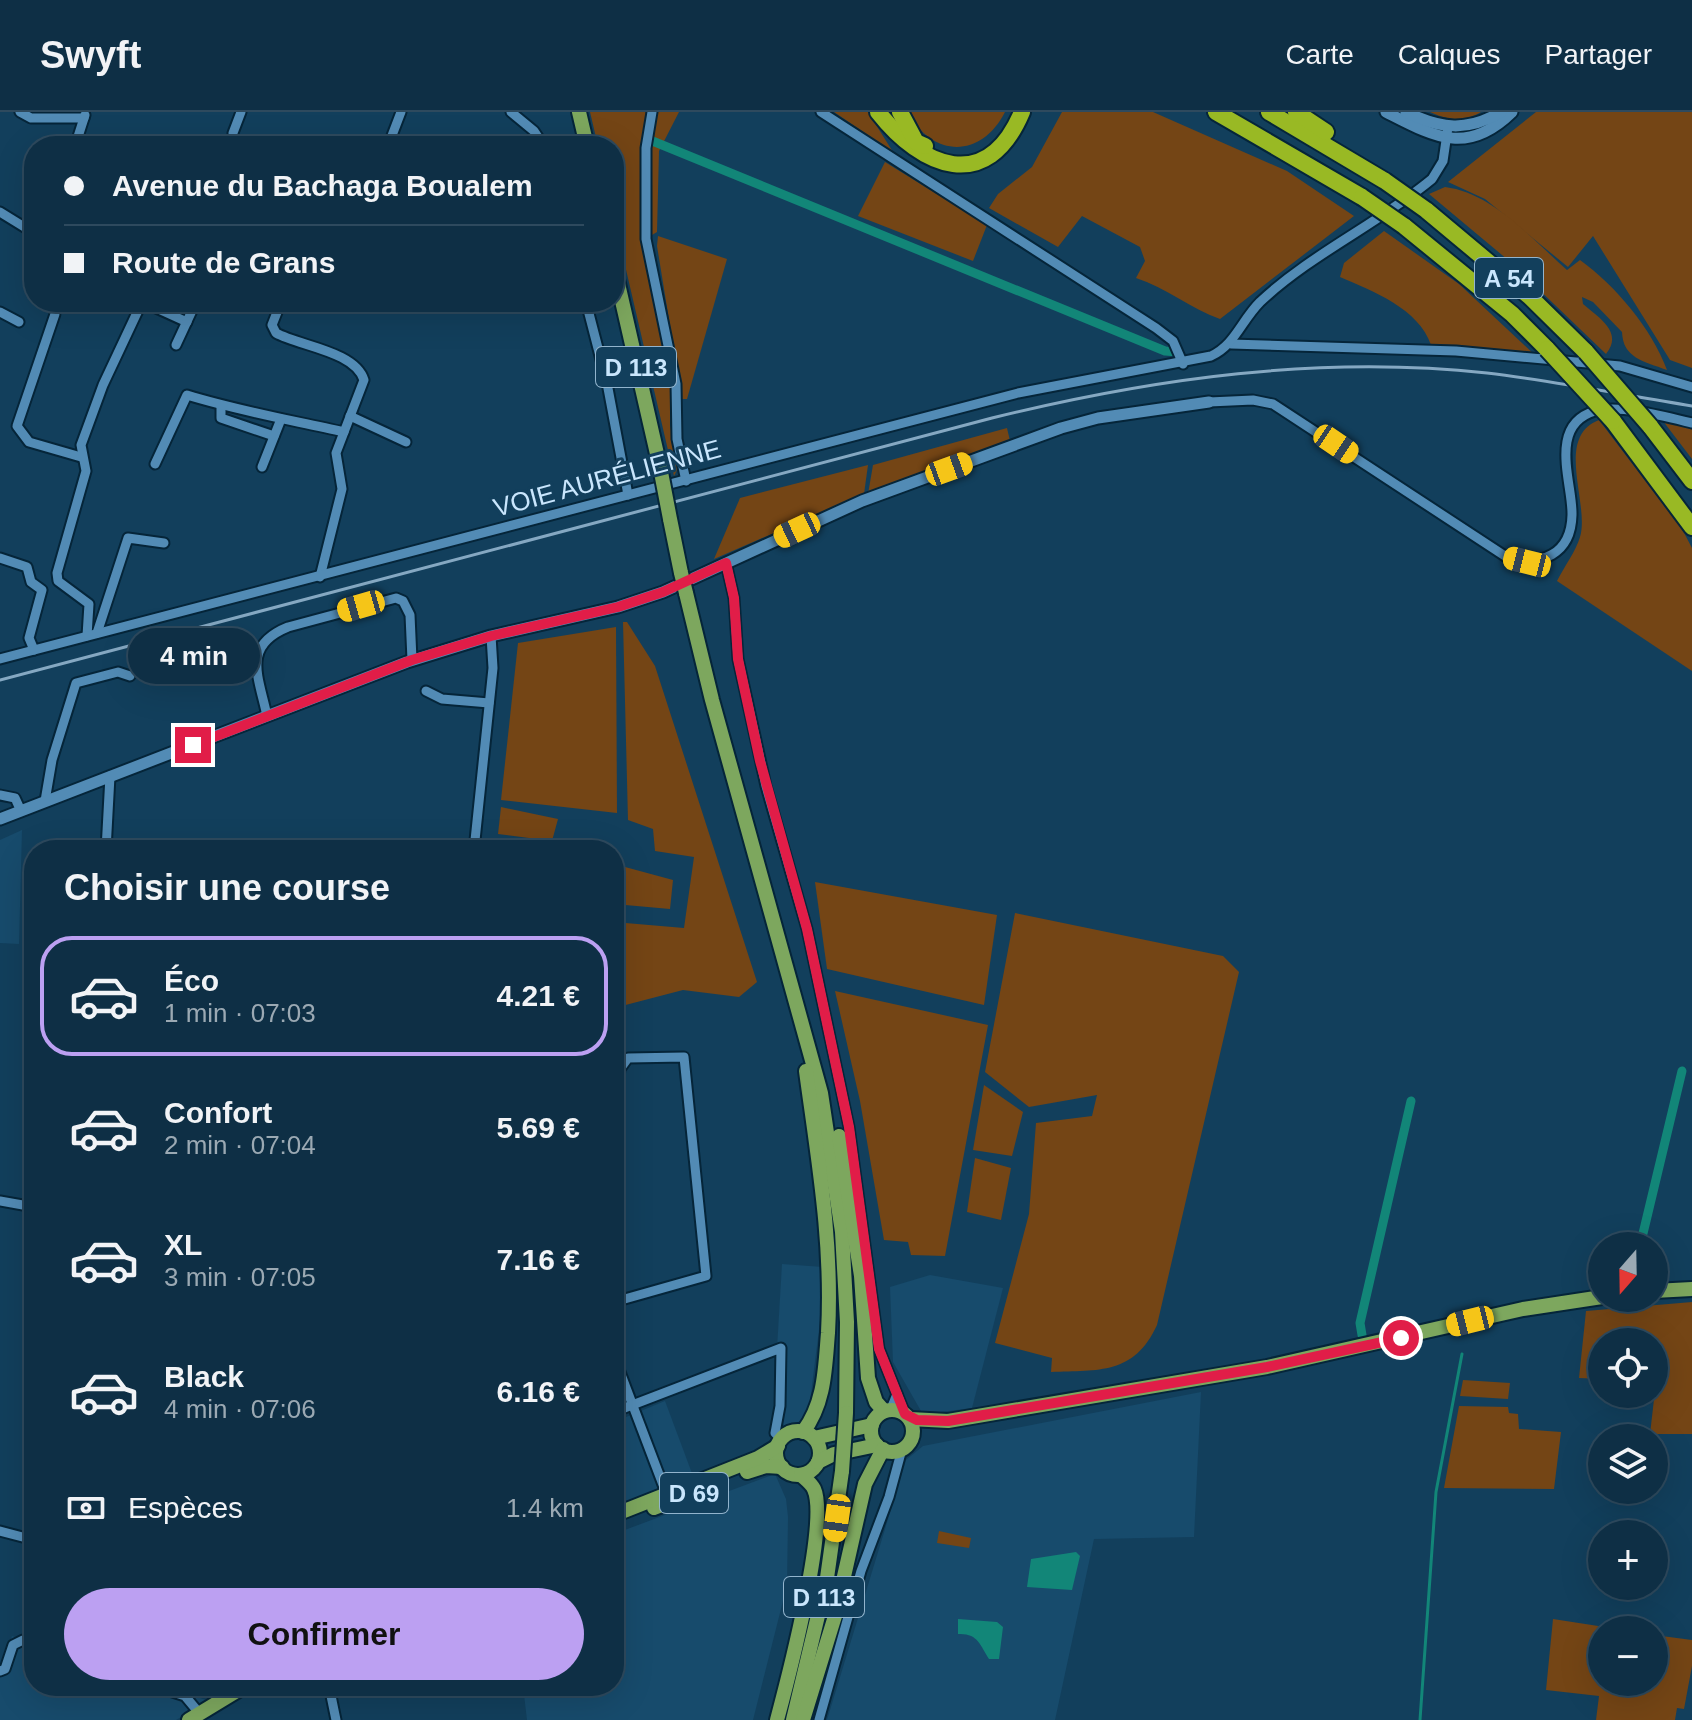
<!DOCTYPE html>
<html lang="fr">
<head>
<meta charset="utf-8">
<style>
  body { margin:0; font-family:Arial,sans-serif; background:#1c3b50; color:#f1f3f6; height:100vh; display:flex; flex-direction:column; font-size:30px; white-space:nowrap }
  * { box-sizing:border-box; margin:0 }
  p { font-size:26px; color:#9ba9b3 }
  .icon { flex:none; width:44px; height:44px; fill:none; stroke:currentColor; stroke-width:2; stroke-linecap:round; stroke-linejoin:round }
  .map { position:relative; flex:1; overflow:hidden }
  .panel { position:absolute; left:24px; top:728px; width:600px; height:856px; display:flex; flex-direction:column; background:#0e2f45; border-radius:32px; box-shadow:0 8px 32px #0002,0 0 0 2px #2e4a5e }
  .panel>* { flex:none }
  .guide { position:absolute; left:24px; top:24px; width:600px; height:176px; border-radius:32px; box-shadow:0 8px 32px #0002,0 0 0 2px #2e4a5e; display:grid; align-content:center; height:176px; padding:0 40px; background:#0e2f45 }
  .needle { width:52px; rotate:200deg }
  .fabs { position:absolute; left:1588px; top:1120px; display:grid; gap:16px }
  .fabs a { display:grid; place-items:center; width:80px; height:80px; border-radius:50%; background:#0e2f45; box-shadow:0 8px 32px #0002,0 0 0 2px #2e4a5e; font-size:40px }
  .end { position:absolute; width:36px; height:36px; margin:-18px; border:10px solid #e11d48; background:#fff; box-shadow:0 0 0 4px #fff }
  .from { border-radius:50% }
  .bubble { position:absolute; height:56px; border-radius:28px; background:#0e2f45; box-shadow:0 8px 32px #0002,0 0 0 2px #2e4a5e; font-size:26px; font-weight:700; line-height:56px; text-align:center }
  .car { position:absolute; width:24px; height:48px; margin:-24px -12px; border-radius:10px; box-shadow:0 0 6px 2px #0007; background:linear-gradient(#f5c518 24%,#345 0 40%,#f5c518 0 76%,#345 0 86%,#f5c518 0) }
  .guide b { display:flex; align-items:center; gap:28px; height:76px; font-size:30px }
  .guide b+b { border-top:2px solid #2e4a5e }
  .guide i { width:20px; height:20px; background:#f1f3f6 }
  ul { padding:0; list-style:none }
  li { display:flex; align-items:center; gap:24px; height:120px; margin:0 16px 12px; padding:0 24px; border:4px solid transparent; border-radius:32px }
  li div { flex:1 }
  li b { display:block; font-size:30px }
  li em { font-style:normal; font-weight:700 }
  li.current { border-color:#bca0f2 }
  li>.icon { width:72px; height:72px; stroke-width:1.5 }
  h2 { padding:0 40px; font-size:36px; line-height:96px }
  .pay { display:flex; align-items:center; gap:20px; height:88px; padding:0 40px; font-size:30px }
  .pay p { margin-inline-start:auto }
  .cta { display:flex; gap:16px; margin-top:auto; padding:16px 40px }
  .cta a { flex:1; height:92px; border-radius:48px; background:#bca0f2; color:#111; font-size:32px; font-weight:700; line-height:92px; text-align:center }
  header { display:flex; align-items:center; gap:48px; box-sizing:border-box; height:112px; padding:0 40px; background:#0e2f45; border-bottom:2px solid #2e4a5e }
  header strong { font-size:38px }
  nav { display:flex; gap:44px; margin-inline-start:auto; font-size:28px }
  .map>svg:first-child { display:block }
  .built { fill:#174b6c }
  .green { fill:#744515 }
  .water { fill:#128678 }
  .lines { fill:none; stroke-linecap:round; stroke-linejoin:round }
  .stream { stroke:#128678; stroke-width:3 }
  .canal { stroke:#128678; stroke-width:9 }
  .minor-casing { stroke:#052539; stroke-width:13 }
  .tertiary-casing { stroke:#052539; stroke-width:15 }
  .primary-casing { stroke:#052539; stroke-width:18 }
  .motorway-casing { stroke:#052539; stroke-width:20 }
  .minor { stroke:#528bb5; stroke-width:9 }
  .tertiary { stroke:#528bb5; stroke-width:11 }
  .primary { stroke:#7da75e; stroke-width:14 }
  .motorway { stroke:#99b924; stroke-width:16 }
  .rail { stroke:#85a8c2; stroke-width:3 }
  .primary-bridge-casing { stroke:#052539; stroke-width:18; stroke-linecap:butt }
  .motorway-bridge-casing { stroke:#052539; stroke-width:20; stroke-linecap:butt }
  .primary-bridge { stroke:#7da75e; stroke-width:14 }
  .motorway-bridge { stroke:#99b924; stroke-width:16 }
  .route { stroke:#e11d48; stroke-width:10 }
  .labels { text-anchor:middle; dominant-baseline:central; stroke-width:6; stroke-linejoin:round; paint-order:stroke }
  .shield { fill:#123f5c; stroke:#92b4cd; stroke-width:2 }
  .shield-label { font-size:24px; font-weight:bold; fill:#c9e6fd }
  .street-label { font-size:26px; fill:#c9e6fd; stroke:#123f5c }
</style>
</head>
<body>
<header>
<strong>Swyft</strong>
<nav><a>Carte</a><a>Calques</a><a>Partager</a></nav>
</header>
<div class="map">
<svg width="1692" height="1608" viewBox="0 0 1692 1608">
  <rect width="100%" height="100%" fill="#123f5c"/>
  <!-- built -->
  <g class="built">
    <polygon points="22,718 19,832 0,831 0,728"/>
    <polygon points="782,1152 823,1155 823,1185 808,1306 787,1315 773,1305"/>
    <polygon points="930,1163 1003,1176 972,1296 933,1301 921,1299 893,1250 890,1175"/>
    <polygon points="1201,1280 1194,1425 1094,1427 1055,1608 827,1608 906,1348 923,1334"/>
    <polygon points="665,1289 693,1364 614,1397 614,1310"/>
    <polygon points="775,1362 786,1387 788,1405 787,1473 753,1608 527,1608 523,1574 614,1574 614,1422"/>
    <polygon points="12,1524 34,1531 34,1574 164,1574 209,1589 176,1608 0,1608 0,1562"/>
  </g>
  <!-- green -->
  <g class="green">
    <polygon points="590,0 679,0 659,39 657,120 642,129 671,279 670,313 678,356 674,364 614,106 614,34 598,34"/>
    <polygon points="834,0 868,0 893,40"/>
    <path d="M908,0H1005C981,47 932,46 908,0Z"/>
    <path d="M1062,0H1153L1287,59L1354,104L1220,207C1191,197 1167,176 1136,166L1145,149L1140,135L1082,104L1058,135L989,96L998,82L1032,55Z"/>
    <path d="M1430,0H1481C1463,11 1448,8 1430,0Z"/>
    <polygon points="1536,0 1692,0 1692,256 1670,248 1593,124 1568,155 1485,87 1448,70"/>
    <polygon points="885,50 987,113 973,149 858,104"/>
    <path d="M1445,75C1493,81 1532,127 1567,158L1580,148C1615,173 1652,217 1667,258C1643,249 1623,246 1622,220L1593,190L1582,185L1583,192C1598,205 1624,220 1606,242L1508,148L1429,82Z"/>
    <path d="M1384,119L1459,172L1537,245L1431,233C1419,197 1373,179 1340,165L1344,151Z"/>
    <polygon points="658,124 727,147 687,287 682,287 657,134"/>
    <path d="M1599,308L1682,417L1692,436V559L1557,469C1564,455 1576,439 1580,425C1590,392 1554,325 1599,308Z"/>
    <polygon points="1663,309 1692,316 1692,347"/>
    <polygon points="1007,316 1010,329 868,382 873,353"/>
    <polygon points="868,353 864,382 714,447 740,386"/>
    <polygon points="623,510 627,510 655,554 757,870 739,885 683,878 614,896 614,810 684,816 694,745 655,739 653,717 628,708"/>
    <polygon points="616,515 617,701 501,688 518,531"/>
    <polygon points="501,695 558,707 552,729 498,722"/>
    <polygon points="498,728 560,737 561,738 497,738"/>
    <polygon points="614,752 673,768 670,797 614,792"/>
    <polygon points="815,770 997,803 984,893 827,857"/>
    <path d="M1015,801L1223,844L1239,860L1157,1213C1134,1263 1099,1258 1051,1260L1052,1246L995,1231L1029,1102L1036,1011L1092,1004L1097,983L1029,995L985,960Z"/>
    <polygon points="835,879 988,913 945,1144 911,1143 908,1130 884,1128 860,989"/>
    <polygon points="984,973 1023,1000 1012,1044 973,1038"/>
    <polygon points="975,1046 1011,1056 1001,1108 967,1100"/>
    <polygon points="1692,1190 1692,1322 1650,1322 1656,1270 1654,1230 1602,1230 1602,1267 1579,1266 1586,1199"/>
    <polygon points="1463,1268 1510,1271 1508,1287 1460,1284"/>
    <polygon points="1459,1294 1508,1295 1509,1301 1518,1302 1519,1317 1561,1320 1554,1377 1444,1376"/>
    <polygon points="939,1419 971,1426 969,1436 937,1431"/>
    <polygon points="1553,1507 1624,1518 1602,1518 1602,1570 1654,1570 1654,1523 1692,1528 1692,1554 1684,1597 1677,1596 1675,1608 1596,1608 1599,1584 1546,1578"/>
  </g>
  <!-- water -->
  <g class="water">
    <polygon points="1076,1440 1080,1444 1072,1478 1027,1475 1031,1447"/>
    <path d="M958,1507L997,1510L1003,1515L999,1547H989C980,1533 978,1521 958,1522Z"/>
  </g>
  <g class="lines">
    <!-- stream -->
    <polyline class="stream" points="1420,1608 1436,1380 1462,1242"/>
    <!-- canal -->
    <g class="canal">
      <polyline points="650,28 1165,239 1178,240"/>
      <polyline points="1640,1134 1682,959"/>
      <polyline points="1362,1223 1360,1211 1411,989"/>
    </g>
    <!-- minor casing -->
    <g class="minor-casing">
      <g id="minor">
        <polyline points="20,0 31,6 84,6"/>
        <polyline points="511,0 534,19 544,34"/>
        <polyline points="652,0 646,36 646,127 676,272 677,327 686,369"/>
        <polyline points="821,0 1156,216 1173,229 1183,252"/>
        <polyline points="233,21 241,0"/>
        <polyline points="75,34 85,3"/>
        <polyline points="388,34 401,0"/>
        <polyline points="0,100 34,121"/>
        <polyline points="143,190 187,210"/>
        <path d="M281,190L272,213L276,221C299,234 355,239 364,268L336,341L342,377L320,465"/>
        <polyline points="586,190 607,271 628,383"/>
        <polyline points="0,200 19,210"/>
        <polyline points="55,202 17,314 29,330 81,345"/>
        <polyline points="1231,232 1456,239 1620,254 1692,275"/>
        <polyline points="176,233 196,190"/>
        <path d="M1209,290L1253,288L1273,292L1508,446C1541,454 1571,443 1572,403C1573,372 1547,313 1595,299C1619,292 1667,305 1692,311"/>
        <polyline points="221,294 221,306 274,324"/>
        <polyline points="350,304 406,330"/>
        <path d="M155,352L187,283C239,299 291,308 344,320"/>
        <polyline points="262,355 281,307"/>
        <polyline points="0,446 27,455 31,470 42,478 29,526 34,538"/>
        <polyline points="726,451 734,486 738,547 766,674 807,817 849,1015 879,1237 905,1302"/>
        <polyline points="97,521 128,426 164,431"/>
        <polyline points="87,524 89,492 58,469 57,461 86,359 81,333 103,273 142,190"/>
        <path d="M0,547L1018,281L1211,244C1235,233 1241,209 1260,190C1311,142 1378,112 1432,67L1443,49L1448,15"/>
        <polyline points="426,579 442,587 489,591"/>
        <path d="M267,604C259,565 241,534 288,515L396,486L403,489L410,503L412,548"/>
        <polyline points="0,683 15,686 21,699"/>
        <polyline points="45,689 52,648 76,571 118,560 130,564"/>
        <polyline points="106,738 110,664"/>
        <polyline points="474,738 493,556 491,524"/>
        <polyline points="614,1007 620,957 628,946 684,945 706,1164 614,1190"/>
        <polyline points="0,1089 34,1095"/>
        <polyline points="614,1244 668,1386"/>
        <polyline points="891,1297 897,1282"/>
        <polyline points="614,1300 781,1236 780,1294 775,1321 782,1327"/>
        <polyline points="0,1419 34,1428"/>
        <polyline points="0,1559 5,1557 13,1533 23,1528 34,1532"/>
        <polyline points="154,1574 185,1584 200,1602"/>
        <polyline points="329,1574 336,1608"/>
        <polyline points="819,1608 861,1459 889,1385 902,1337"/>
      </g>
    </g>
    <!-- tertiary casing -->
    <g class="tertiary-casing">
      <g id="tertiary">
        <path d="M1386,0C1435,25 1467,44 1512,0"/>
        <path d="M1406,0C1441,17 1467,20 1501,0"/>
        <polyline points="0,707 407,550 491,524 618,495 663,480 862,389 1061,316 1098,306 1209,290"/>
      </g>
    </g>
    <!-- primary casing -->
    <g class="primary-casing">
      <g id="primary">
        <polyline points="579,0 587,34"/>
        <polyline points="614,154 660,355"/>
        <polyline points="670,407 681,461"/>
        <polyline points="686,481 712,588 821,981 842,1120 847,1210 846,1301"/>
        <polyline points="839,1024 861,1164 868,1266 876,1290 884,1299"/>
        <polyline points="1654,1179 1692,1177"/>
        <circle cx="892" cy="1319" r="21"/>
        <polyline points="910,1307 948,1309 1267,1255 1523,1197 1602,1185"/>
        <circle cx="798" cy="1341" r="22"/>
        <path d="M803,1320C825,1291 825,1256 828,1221C833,1131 818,1048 806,959"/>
        <polyline points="814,1326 872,1313"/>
        <polyline points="818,1350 834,1342 877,1333"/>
        <polyline points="747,1360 766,1354 782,1355"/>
        <polyline points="654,1396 705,1376"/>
        <polyline points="614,1403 758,1346 778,1334"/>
        <polyline points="189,1608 245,1574"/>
        <path d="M777,1608C788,1567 829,1410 814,1377C811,1371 805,1367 801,1363"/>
        <polyline points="793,1608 827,1466 842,1359"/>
        <polyline points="803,1608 835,1504 865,1372 883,1337"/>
      </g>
    </g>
    <!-- motorway casing -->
    <g class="motorway-casing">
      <g id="motorway">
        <path d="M878,0C922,56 987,83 1022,0"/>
        <polyline points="900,0 916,30 925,34"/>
        <polyline points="1216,0 1362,85"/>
        <polyline points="1269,0 1385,69"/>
        <polyline points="1296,0 1326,20"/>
        <polyline points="1426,98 1529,184 1586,240"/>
        <polyline points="1404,114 1512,202 1547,237"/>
        <polyline points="1613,309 1692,415"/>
        <polyline points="1650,314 1692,369"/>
      </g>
    </g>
    <!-- minor -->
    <use href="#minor" class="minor"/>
    <!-- tertiary -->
    <use href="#tertiary" class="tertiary"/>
    <!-- primary -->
    <use href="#primary" class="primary"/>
    <!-- motorway -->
    <use href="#motorway" class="motorway"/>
    <!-- rail -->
    <path class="rail" d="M0,568L992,306C1155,266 1320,243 1487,261C1556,269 1624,283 1692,294"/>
    <!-- primary-bridge casing -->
    <g class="primary-bridge-casing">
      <g id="primary-bridge">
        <polyline points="660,355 670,407"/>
        <polyline points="681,461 686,481"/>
        <polyline points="842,1359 846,1301"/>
      </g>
    </g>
    <!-- motorway-bridge casing -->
    <g class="motorway-bridge-casing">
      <g id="motorway-bridge">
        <polyline points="1385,69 1426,98"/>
        <polyline points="1362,85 1404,114"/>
        <polyline points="1547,237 1613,309"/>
        <polyline points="1586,240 1650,314"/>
      </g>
    </g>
    <!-- primary-bridge -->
    <use href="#primary-bridge" class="primary-bridge"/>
    <!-- motorway-bridge -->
    <use href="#motorway-bridge" class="motorway-bridge"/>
  </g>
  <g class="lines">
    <!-- route -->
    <polyline class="route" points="193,633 412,548 491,524 618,495 663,480 726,451 734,486 738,547 760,649 807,817 849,1015 879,1237 905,1302 917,1308 948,1309 1267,1255 1401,1226"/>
  </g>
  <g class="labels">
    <!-- shield labels -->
    <g class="shield">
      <rect x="1475" y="146" width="68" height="40" rx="6"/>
      <rect x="596" y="235" width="80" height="40" rx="6"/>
      <rect x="660" y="1361" width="68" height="40" rx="6"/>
      <rect x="784" y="1465" width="80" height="40" rx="6"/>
    </g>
    <g class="shield-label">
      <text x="1509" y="166">A 54</text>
      <text x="636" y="255">D 113</text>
      <text x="694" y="1381">D 69</text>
      <text x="824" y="1485">D 113</text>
    </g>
    <!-- street labels -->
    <g class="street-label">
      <text transform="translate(607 366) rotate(-15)">VOIE AURÉLIENNE</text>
    </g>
  </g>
</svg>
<div class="fabs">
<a><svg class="needle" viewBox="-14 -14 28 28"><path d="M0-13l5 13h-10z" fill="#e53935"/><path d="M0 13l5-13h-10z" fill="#9ba9b3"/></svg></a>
<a><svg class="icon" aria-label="locate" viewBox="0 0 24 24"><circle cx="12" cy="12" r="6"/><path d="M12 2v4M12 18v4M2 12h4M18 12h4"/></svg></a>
<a><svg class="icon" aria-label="layers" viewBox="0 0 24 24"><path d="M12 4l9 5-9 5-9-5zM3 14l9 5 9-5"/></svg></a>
<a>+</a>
<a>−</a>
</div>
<i class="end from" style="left:1401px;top:1226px"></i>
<i class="end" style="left:193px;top:633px"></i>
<div class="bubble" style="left:128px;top:516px;width:132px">4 min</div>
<i class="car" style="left:1336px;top:332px;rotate:124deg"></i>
<i class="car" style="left:949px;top:357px;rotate:70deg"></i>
<i class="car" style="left:797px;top:418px;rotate:245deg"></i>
<i class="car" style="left:1527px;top:450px;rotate:284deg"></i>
<i class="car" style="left:361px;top:494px;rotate:254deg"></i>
<i class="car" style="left:1470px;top:1209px;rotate:256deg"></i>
<i class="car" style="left:837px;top:1406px;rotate:188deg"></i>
<div class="guide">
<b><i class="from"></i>Avenue du Bachaga Boualem</b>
<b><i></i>Route de Grans</b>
</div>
<section class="panel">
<h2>Choisir une course</h2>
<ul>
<li class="current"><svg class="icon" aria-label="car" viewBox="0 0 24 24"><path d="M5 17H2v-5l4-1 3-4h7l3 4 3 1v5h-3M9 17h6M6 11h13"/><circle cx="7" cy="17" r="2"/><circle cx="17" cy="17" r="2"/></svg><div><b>Éco</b><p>1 min · 07:03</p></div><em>4.21 €</em></li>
<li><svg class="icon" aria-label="car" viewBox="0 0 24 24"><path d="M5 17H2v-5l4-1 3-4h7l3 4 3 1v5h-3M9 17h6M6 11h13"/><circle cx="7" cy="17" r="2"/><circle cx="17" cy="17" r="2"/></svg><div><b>Confort</b><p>2 min · 07:04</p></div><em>5.69 €</em></li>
<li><svg class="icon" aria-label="car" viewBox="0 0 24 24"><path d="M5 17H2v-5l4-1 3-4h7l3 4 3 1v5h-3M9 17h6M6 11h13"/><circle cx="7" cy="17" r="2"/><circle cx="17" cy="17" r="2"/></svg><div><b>XL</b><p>3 min · 07:05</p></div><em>7.16 €</em></li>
<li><svg class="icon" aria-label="car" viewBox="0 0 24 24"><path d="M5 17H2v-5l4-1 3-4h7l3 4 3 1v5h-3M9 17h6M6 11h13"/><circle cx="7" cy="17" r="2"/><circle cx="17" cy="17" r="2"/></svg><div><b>Black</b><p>4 min · 07:06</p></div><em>6.16 €</em></li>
</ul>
<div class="pay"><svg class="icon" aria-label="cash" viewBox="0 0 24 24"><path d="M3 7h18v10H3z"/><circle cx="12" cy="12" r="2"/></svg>Espèces<p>1.4 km</p></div>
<div class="cta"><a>Confirmer</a></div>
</section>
</div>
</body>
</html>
